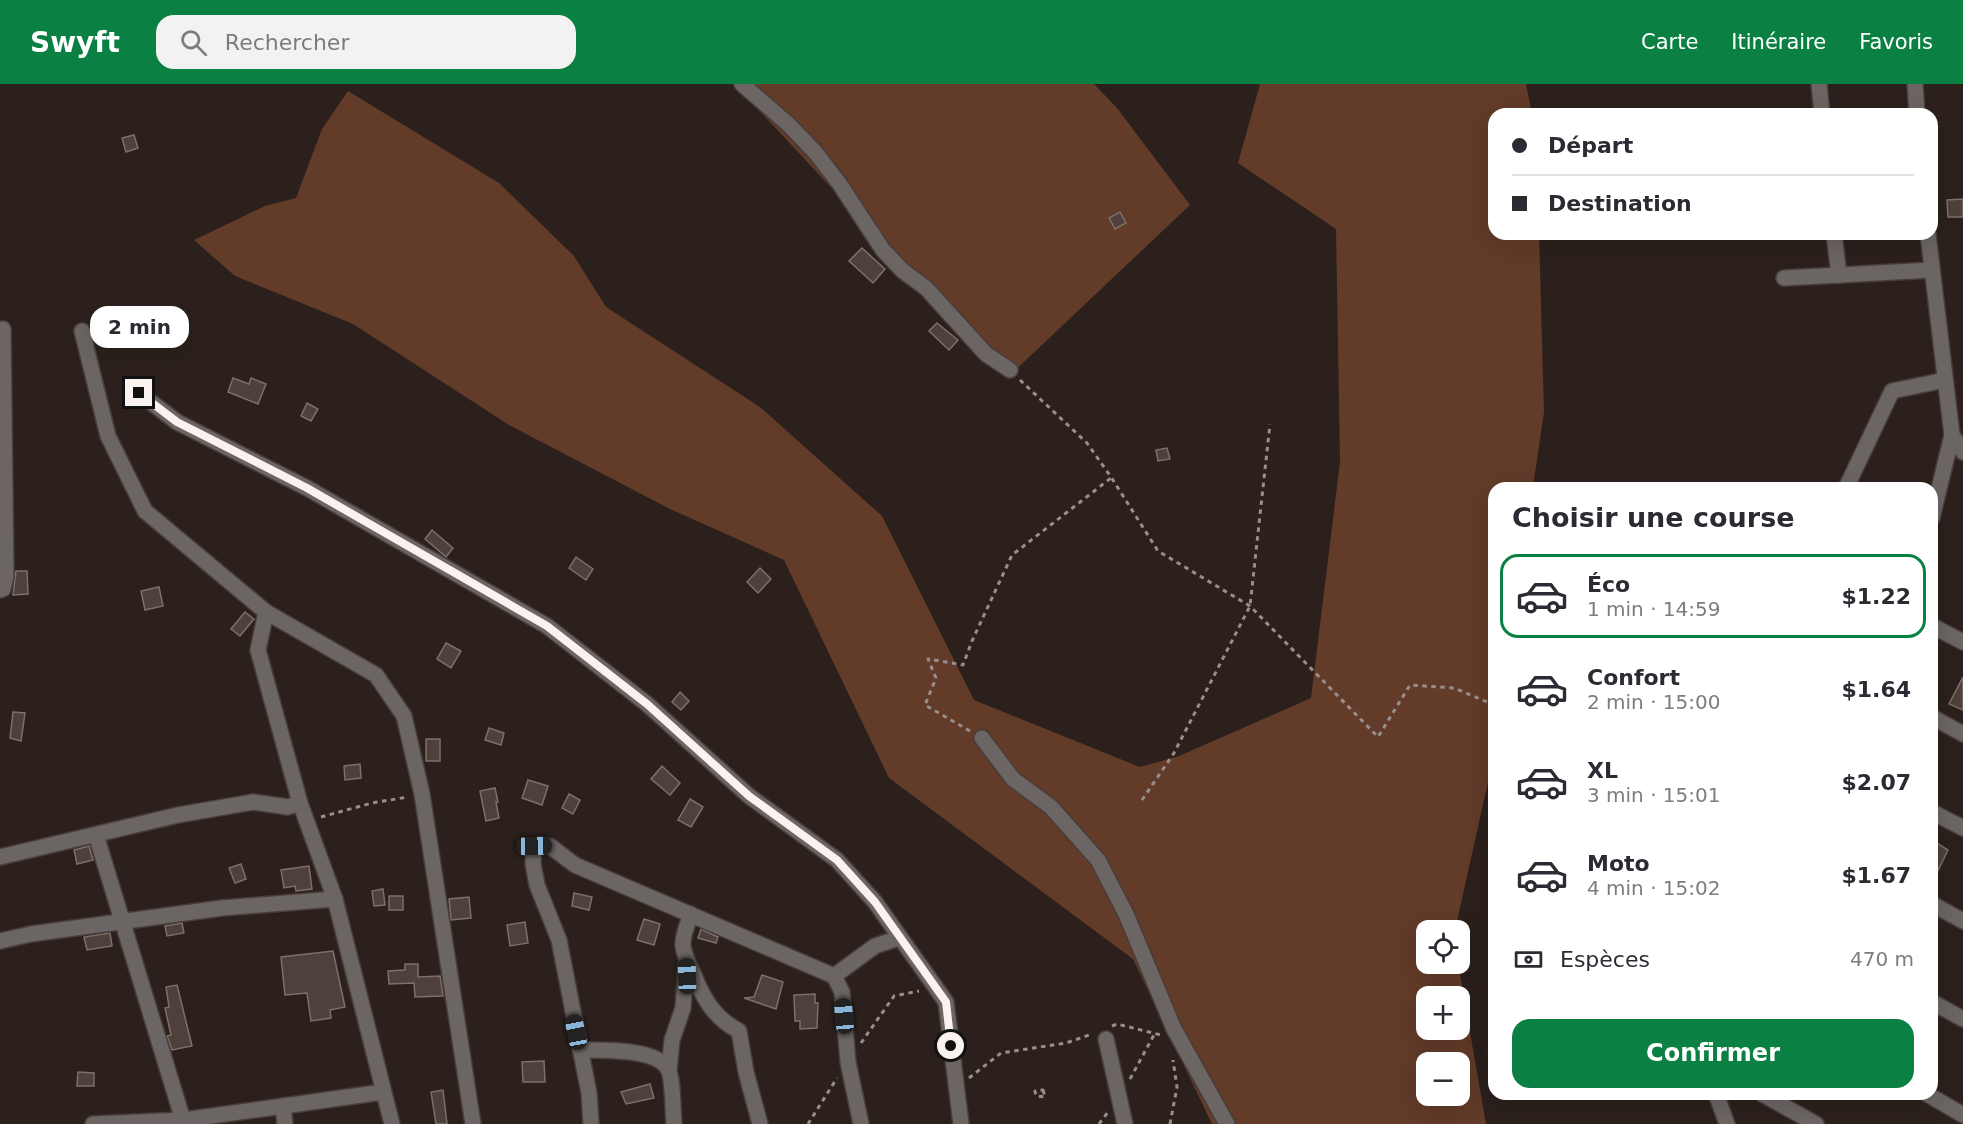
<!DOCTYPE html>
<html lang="fr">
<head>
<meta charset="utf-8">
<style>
  body { margin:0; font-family:"DejaVu Sans",sans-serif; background:#f2f2f3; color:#2b2b33; height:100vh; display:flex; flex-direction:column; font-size:22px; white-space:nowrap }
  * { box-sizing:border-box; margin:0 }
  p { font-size:20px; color:#7c7c81 }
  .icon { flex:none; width:33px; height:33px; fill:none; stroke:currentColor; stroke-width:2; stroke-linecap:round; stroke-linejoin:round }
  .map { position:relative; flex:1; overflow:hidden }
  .sheet { position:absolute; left:1488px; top:398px; width:450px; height:618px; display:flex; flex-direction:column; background:#fff; border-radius:18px; box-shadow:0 6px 24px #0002 }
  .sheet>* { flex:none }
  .hud { position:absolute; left:1488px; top:24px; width:450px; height:132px; border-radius:18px; box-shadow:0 6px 24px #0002; display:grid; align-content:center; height:132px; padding:0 24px; background:#fff }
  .buttons { position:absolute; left:1416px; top:836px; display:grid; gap:12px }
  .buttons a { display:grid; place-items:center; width:54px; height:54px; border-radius:12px; background:#fff; box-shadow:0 6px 24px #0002; font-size:30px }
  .end { position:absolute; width:27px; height:27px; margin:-14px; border:8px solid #faf2ef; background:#111; box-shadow:0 0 0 3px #111 }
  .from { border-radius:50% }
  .bubble { position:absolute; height:42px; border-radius:18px; background:#fff; box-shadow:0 6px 24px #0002; font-size:20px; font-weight:600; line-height:42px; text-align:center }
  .car { position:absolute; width:18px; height:36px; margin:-18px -9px; border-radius:8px; box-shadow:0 0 4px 2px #0007; background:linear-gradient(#222 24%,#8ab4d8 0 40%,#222 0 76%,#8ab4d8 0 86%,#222 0) }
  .hud b { display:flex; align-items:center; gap:21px; height:57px; font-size:22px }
  .hud b+b { border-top:2px solid #e1e1e2 }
  .hud i { width:15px; height:15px; background:#2b2b33 }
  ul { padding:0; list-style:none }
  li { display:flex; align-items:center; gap:18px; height:84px; margin:0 12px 9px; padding:0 12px; border:3px solid transparent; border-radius:18px }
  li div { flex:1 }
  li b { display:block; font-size:22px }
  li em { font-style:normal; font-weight:600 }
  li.selected { border-color:#0b8043 }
  li>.icon { width:54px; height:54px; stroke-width:1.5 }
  h2 { padding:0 24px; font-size:27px; line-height:72px }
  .pay { display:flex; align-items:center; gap:15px; height:66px; padding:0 24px; font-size:22px }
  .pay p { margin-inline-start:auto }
  .cta { display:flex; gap:12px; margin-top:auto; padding:12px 24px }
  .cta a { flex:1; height:69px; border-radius:18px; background:#0b8043; color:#fff; font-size:24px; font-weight:600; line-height:69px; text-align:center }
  header { display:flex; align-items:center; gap:36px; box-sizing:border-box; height:84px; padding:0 30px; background:#0b8043; color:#fff }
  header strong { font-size:28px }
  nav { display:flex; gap:33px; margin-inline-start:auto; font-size:21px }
  .search { width:420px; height:54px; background:#f2f2f3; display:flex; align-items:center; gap:15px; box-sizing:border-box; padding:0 21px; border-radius:18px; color:#7c7c81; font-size:22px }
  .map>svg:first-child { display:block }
  .green { fill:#623b29; fill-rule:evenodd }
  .building { fill:#4e413c; stroke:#7d6f69; stroke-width:1.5 }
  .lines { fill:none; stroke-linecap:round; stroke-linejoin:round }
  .minor-casing { stroke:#483d3a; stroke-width:18 }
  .path { stroke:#988e8b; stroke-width:3; stroke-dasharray:4.5 4.5; stroke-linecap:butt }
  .minor { stroke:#6b6563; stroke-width:15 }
  .route { stroke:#faf2ef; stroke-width:8 }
</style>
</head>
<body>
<header>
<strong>Swyft</strong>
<div class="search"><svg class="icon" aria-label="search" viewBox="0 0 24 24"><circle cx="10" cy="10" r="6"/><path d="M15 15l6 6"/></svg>Rechercher</div>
<nav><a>Carte</a><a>Itinéraire</a><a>Favoris</a></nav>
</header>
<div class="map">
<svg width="1963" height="1040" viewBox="0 0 1963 1040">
  <rect width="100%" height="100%" fill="#2b201c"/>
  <!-- green -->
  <g class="green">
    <polygon points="744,0 1094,0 1117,24 1190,121 1008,293 739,5"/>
    <path d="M1260,0H1526L1532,30H1494V150H1539L1544,328L1533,403L1494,404V671L1455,846H1426V879H1458L1486,1040H1212L1133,875L889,694L784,476L670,425L509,341L353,240L235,192L194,156L265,122L296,114L322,45L348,7L499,99L574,172L606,223L760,323L882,432L974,616L1140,683L1179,672L1311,614L1340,378L1336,145L1238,79ZM1426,912H1460V945H1426ZM1426,978H1460V1011H1426Z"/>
  </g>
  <!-- building -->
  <g class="building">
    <polygon points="134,51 138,64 126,68 122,54"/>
    <polygon points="1963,115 1963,133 1948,133 1947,116"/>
    <polygon points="1120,128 1126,139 1115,145 1109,134"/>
    <polygon points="862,164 885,185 873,199 849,177"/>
    <polygon points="937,239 958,256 949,266 929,247"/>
    <polygon points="233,294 249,300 251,294 266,300 258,320 228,308"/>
    <polygon points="307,319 318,325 311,337 301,332"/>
    <polygon points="1167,364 1170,375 1158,377 1156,366"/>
    <polygon points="432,446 453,464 446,473 425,455"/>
    <polygon points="576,473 593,485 586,496 569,484"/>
    <polygon points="760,484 771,495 758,509 747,498"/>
    <polygon points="16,487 27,487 28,510 13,511"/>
    <polygon points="159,503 163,522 145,526 141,507"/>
    <polygon points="245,528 254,535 240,552 231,545"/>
    <polygon points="446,559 461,567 451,584 437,575"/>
    <polygon points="1963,593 1963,626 1949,620"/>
    <polygon points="680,608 689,617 681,626 672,618"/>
    <polygon points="13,628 25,629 21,657 10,654"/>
    <polygon points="489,644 504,649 501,661 485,656"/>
    <rect x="426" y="655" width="14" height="22"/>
    <polygon points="360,680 361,694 345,696 344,682"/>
    <polygon points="662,682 680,699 670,711 651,695"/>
    <polygon points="528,696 548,702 542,721 522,714"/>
    <polygon points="495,704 498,718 496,718 499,734 486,737 480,707"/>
    <polygon points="569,710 580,716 573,730 562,724"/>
    <polygon points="690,715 703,723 691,743 678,736"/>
    <polygon points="1932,756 1948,766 1932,799"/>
    <polygon points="89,762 93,776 77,780 74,766"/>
    <polygon points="241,780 246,795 235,799 229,784"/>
    <polygon points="309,782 312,805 296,807 295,802 284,804 281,786"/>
    <polygon points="383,805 385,821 374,822 372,807"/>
    <polygon points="574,809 592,813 589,826 572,822"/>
    <rect x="389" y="812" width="14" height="14"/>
    <polygon points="469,813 471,834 451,836 449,815"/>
    <polygon points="644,835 660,840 654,861 637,856"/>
    <polygon points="525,838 528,859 510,862 507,841"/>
    <polygon points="182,839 184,849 167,852 165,842"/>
    <polygon points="701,845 718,853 716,859 698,854"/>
    <polygon points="110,849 112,862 87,866 84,853"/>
    <polygon points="333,867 345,923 330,926 331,934 311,937 307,909 285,911 281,873"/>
    <polygon points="405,880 418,880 418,893 440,892 443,912 415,913 414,899 389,900 388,887 405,886"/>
    <polygon points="762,891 783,898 776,925 744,914 754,913"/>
    <polygon points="177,901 192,962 172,966 167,952 171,951 165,924 169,923 166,903"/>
    <polygon points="815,910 815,919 818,919 817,944 800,945 800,937 795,937 794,911"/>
    <polygon points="544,977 545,998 523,998 522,978"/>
    <polygon points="78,988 94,989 94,1002 77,1002"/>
    <polygon points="650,1000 654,1014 626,1020 621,1008"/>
    <polygon points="443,1006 447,1040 436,1040 431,1008"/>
  </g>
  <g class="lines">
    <!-- minor casing -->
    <g class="minor-casing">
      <g id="minor">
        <polyline points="742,0 788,40 815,68 839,99 883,166 903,187 926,204 986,270 1010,286"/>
        <polyline points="1819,0 1822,30"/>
        <polyline points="1915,0 1917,30"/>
        <polyline points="1834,150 1839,191"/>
        <polyline points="1928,150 1952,351 1963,368"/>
        <polyline points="1784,194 1932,186"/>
        <polyline points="82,247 108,352 145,427 266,528 376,591 404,632 422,710 473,1040"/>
        <polyline points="139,309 177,338 307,404 547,542 647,620 749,712 837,776 875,818 946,918 961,1040"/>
        <polyline points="1846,404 1892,307 1945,296"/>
        <polyline points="1932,434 1952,351"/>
        <polyline points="0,506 3,505 6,492 3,245"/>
        <polyline points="266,528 258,566 300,719 335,815 392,1040"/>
        <polyline points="1932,542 1963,558"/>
        <polyline points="1932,633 1963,650"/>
        <polyline points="982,654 1013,695 1051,723 1098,776 1126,830 1174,945 1227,1040"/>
        <polyline points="1932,728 1963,744"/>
        <polyline points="96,751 183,1036"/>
        <polyline points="0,773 178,731 253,718 288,723 300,719"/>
        <polyline points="1932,820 1963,837"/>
        <path d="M691,830C688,839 682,852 683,862C684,871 689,880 693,889C703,914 714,934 739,947L746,988L760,1040"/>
        <polyline points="0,857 31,850 222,824 335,815"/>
        <polyline points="834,892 875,862 899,854"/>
        <polyline points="1932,918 1963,935"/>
        <polyline points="1106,955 1125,1040"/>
        <path d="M580,966C600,966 657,964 668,985C673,994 673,1028 674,1040"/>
        <polyline points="669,986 672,956 683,924 686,880"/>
        <polyline points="1716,1010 1727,1040"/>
        <polyline points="1762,1010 1816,1040"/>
        <polyline points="1927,1010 1963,1031"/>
        <polyline points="283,1022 285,1040"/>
        <polyline points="93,1040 183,1036 383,1008"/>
        <polyline points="591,1040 589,1009 559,856 537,801 533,780 534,762 550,762 575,781 834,892 842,908 848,978 861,1040"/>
      </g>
    </g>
    <!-- path -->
    <g class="path">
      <polyline points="1020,296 1087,359 1111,393 1158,467 1250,522 1378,653 1410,601 1454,604 1494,621"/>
      <polyline points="970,647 925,621 936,594 928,575 963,581 972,557 1012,471 1111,394"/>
      <polyline points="1142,716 1174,669 1250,522 1270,340"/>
      <polyline points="321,733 372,719 408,713"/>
      <polyline points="1112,942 1117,940 1161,951"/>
      <polyline points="861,959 894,912 919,907"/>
      <polyline points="969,994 1001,969 1066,959 1092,950"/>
      <polyline points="1130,995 1155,949"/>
      <polygon points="1043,1006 1045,1013 1036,1012 1035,1007"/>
      <polyline points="808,1040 837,994"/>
      <polyline points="1099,1040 1108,1028"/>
      <polyline points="1170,1040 1177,1003 1173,976"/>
    </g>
    <!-- minor -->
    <use href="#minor" class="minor"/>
  </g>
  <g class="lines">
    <!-- route -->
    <polyline class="route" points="139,309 177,338 307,404 547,542 647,620 749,712 837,776 875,818 946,918 951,962"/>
  </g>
</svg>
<div class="buttons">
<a><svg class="icon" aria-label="locate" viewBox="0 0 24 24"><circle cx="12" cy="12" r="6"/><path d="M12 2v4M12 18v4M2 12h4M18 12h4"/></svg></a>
<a>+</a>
<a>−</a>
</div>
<i class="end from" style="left:951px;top:962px"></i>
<i class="end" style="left:139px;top:309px"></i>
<div class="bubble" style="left:90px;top:222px;width:99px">2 min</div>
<i class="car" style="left:534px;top:762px;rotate:89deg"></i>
<i class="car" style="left:687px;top:892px;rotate:358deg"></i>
<i class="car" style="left:844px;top:932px;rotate:355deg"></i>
<i class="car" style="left:576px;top:948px;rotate:349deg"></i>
<div class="hud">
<b><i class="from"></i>Départ</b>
<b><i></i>Destination</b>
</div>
<section class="sheet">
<h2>Choisir une course</h2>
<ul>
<li class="selected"><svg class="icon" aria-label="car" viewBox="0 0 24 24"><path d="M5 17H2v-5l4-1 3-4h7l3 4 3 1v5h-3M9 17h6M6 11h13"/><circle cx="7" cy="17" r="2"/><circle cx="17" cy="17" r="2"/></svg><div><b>Éco</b><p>1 min · 14:59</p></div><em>$1.22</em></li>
<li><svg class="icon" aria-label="car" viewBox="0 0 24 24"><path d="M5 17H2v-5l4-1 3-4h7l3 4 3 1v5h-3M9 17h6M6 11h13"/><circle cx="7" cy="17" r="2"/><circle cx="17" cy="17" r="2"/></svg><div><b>Confort</b><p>2 min · 15:00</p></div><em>$1.64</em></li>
<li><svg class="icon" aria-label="car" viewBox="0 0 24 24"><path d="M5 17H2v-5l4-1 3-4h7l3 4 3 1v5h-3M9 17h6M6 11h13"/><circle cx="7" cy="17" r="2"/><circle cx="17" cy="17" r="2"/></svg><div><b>XL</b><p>3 min · 15:01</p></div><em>$2.07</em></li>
<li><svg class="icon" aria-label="car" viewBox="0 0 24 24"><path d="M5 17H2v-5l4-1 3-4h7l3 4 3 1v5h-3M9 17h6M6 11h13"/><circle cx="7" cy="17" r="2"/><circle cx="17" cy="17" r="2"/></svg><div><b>Moto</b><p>4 min · 15:02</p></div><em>$1.67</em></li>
</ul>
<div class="pay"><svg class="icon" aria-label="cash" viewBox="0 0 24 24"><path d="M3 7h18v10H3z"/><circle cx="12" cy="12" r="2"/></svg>Espèces<p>470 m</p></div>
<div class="cta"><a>Confirmer</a></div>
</section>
</div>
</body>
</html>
